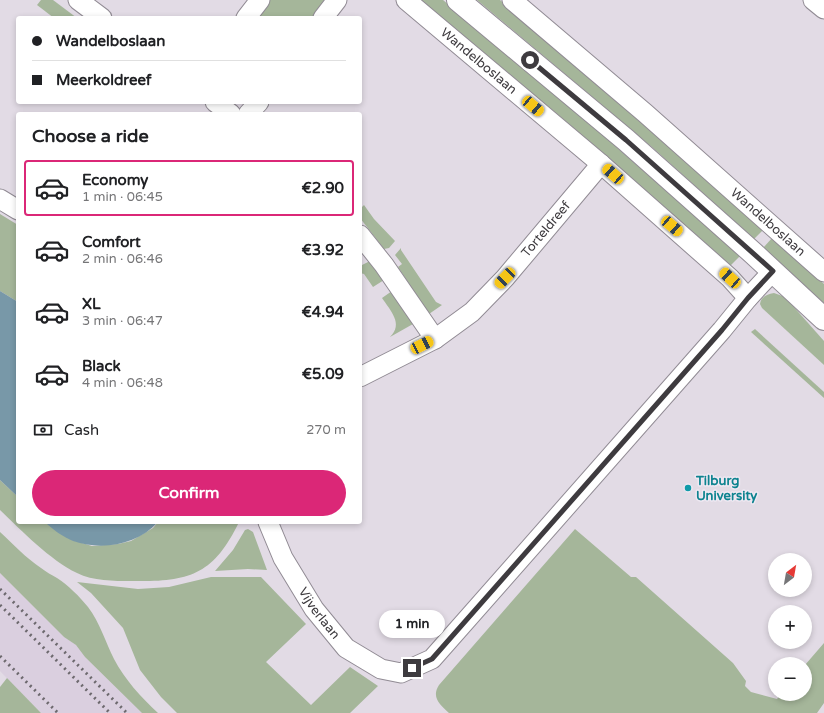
<!DOCTYPE html>
<html lang="en">
<head>
<meta charset="utf-8">
<style>
  body { margin:0; font-family:"Varela Round",sans-serif; background:#f6f6f6; color:#202124; height:100vh; display:flex; flex-direction:column; font-size:15px; white-space:nowrap }
  * { box-sizing:border-box; margin:0 }
  p { font-size:13px; color:#757577 }
  .icon { flex:none; width:22px; height:22px; fill:none; stroke:currentColor; stroke-width:2; stroke-linecap:round; stroke-linejoin:round }
  .map { position:relative; flex:1; overflow:hidden }
  .drawer { position:absolute; left:16px; top:112px; width:346px; height:412px; display:flex; flex-direction:column; background:#fff; border-radius:4px; box-shadow:0 2px 6px #0003 }
  .drawer>* { flex:none }
  .hud { position:absolute; left:16px; top:16px; width:346px; height:88px; border-radius:4px; box-shadow:0 2px 6px #0003; display:grid; align-content:center; height:88px; padding:0 16px; background:#fff }
  .needle { width:26px; rotate:31deg }
  .controls { position:absolute; left:768px; top:553px; display:grid; gap:8px }
  .controls a { display:grid; place-items:center; width:44px; height:44px; border-radius:50%; background:#fff; box-shadow:0 2px 6px #0003; font-size:20px }
  .end { position:absolute; width:18px; height:18px; margin:-9px; border:5px solid #3e3b3f; background:#fff; box-shadow:0 0 0 2px #fff }
  .from { border-radius:50% }
  .bubble { position:absolute; height:28px; border-radius:14px; background:#fff; box-shadow:0 2px 6px #0003; font-size:13px; font-weight:700; line-height:28px; text-align:center }
  .car { position:absolute; width:12px; height:24px; margin:-12px -6px; border-radius:5px; box-shadow:0 0 3px 1px #0007; background:linear-gradient(#f5c518 24%,#345 0 40%,#f5c518 0 76%,#345 0 86%,#f5c518 0) }
  .hud b { display:flex; align-items:center; gap:14px; height:38px; font-size:15px }
  .hud b+b { border-top:1px solid #e0e0e0 }
  .hud i { width:10px; height:10px; background:#202124 }
  ul { padding:0; list-style:none }
  li { display:flex; align-items:center; gap:12px; height:56px; margin:0 8px 6px; padding:0 8px; border:2px solid transparent; border-radius:4px }
  li div { flex:1 }
  li b { display:block; font-size:15px }
  li em { font-style:normal; font-weight:700 }
  li.on { border-color:#db2777 }
  li>.icon { width:36px; height:36px; stroke-width:1.5 }
  h2 { padding:0 16px; font-size:18px; line-height:48px }
  .pay { display:flex; align-items:center; gap:10px; height:44px; padding:0 16px; font-size:15px }
  .pay p { margin-inline-start:auto }
  .cta { display:flex; gap:8px; margin-top:auto; padding:8px 16px }
  .cta a { flex:1; height:46px; border-radius:24px; background:#db2777; color:#fff; font-size:16px; font-weight:700; line-height:46px; text-align:center }
  .map>svg:first-child { display:block }
  .built { fill:#dacfdf }
  .green { fill:#a5b69a }
  .water { fill:#7898a8 }
  .lines { fill:none; stroke-linecap:round; stroke-linejoin:round }
  .street-casing { stroke:#918b94; stroke-width:21 }
  .secondary-casing { stroke:#918b94; stroke-width:24 }
  .street { stroke:#fff; stroke-width:19 }
  .secondary { stroke:#fff; stroke-width:22 }
  .rail { stroke:#6d696e; stroke-width:3; stroke-dasharray:2 4; stroke-linecap:butt }
  .route { stroke:#3e3b3f; stroke-width:5 }
  .culture-dot { fill:#0f9aa8; stroke:#efe8f2; stroke-width:1.5 }
  .labels { text-anchor:middle; dominant-baseline:central; stroke-width:3; stroke-linejoin:round; paint-order:stroke }
  .street-label { font-size:13px; fill:#3e3b3f; stroke:#efe8f2 }
  .culture-label { font-size:13px; font-weight:bold; fill:#0d838f; stroke:#efe8f2; text-anchor:start }
</style>
</head>
<body>
<div class="map">
<svg width="824" height="713" viewBox="0 0 824 713">
  <rect width="100%" height="100%" fill="#e2dbe5"/>
  <!-- built -->
  <polygon class="built" points="0,573 64,637 76,645 85,657 142,713 41,713 0,671"/>
  <!-- green -->
  <g class="green">
    <polygon points="41,0 53,0 77,18 54,18 37,5"/>
    <polygon points="269,0 327,0 313,18 255,18"/>
    <polygon points="419,0 443,0 571,107 740,256 730,266 562,118"/>
    <polygon points="477,0 500,0 594,79 764,229 754,239 653,148"/>
    <polygon points="364,205 374,219 395,241 389,248 384,249 360,218 360,209"/>
    <polygon points="0,214 18,225 18,302 0,291"/>
    <polygon points="773,237 824,284 824,303 763,248"/>
    <polygon points="401,248 401,250 436,302 442,305 429,314 398,267 402,264 395,255"/>
    <polygon points="370,261 384,280 373,287 364,274 360,273 360,266"/>
    <path d="M392,291L413,324L390,337C404,324 390,310 382,298Z"/>
    <path d="M774,293L785,297L824,341V365L762,308L760,304C761,297 767,294 774,293Z"/>
    <polygon points="755,329 824,392 824,398 751,332"/>
    <path d="M0,480L18,497V522H45L72,540L92,546L118,544L131,541L153,528L158,522H239C213,576 188,582 131,581C114,581 93,581 77,573C50,560 22,531 0,510Z"/>
    <polygon points="248,529 253,532 267,570 248,569 215,571 233,550 245,530"/>
    <path d="M575,529L631,577H636L733,663L746,681L745,686L751,692L777,699L781,694H805V665L824,643V703L817,713H449C440,705 431,697 439,685Z"/>
    <path d="M0,532C13,544 26,558 41,568C46,572 52,575 57,578C69,586 79,596 88,607C100,623 105,641 114,659C125,680 141,697 158,713H142L85,657L76,645L64,637L0,573Z"/>
    <polygon points="211,577 261,577 306,624 266,662 311,705 350,667 378,686 350,713 177,713 161,697 140,670 123,628 91,593 77,582 138,589 169,587"/>
    <polygon points="7,678 41,713 0,713 0,687"/>
  </g>
  <!-- water -->
  <g class="water">
    <polygon points="0,291 18,302 18,497 0,480"/>
    <path d="M45,522H158C137,545 102,551 73,541C63,537 52,529 45,522Z"/>
  </g>
  <g class="lines">
    <!-- street casing -->
    <g class="street-casing">
      <g id="street">
        <polyline points="78,0 102,18"/>
        <path id="s1" d="M406,0L601,164L730,278L748,298"/>
        <path id="s2" d="M512,0L645,113L824,272"/>
        <polyline points="813,0 824,9"/>
        <polyline points="246,18 260,0"/>
        <polyline points="323,18 337,0"/>
        <polyline points="215,102 231,114"/>
        <polyline points="248,114 259,102"/>
        <polyline points="0,199 18,210"/>
        <polyline points="360,235 384,265 435,339"/>
        <path id="s3" d="M360,377L435,339L472,312L505,278L601,164"/>
        <path id="s4" d="M268,522L283,558L314,609L346,648L381,669L401,673L432,659L722,330L748,298L773,271"/>
      </g>
    </g>
    <!-- secondary casing -->
    <g class="secondary-casing">
      <polyline id="secondary" points="458,0 626,140 753,253 824,319"/>
    </g>
    <!-- street -->
    <use href="#street" class="street"/>
    <!-- secondary -->
    <use href="#secondary" class="secondary"/>
    <!-- rail -->
    <g class="rail">
      <polyline points="0,589 127,713"/>
      <polyline points="0,605 110,713"/>
      <polyline points="0,656 58,713"/>
    </g>
  </g>
  <g class="lines">
    <!-- route -->
    <polyline class="route" points="412,668 432,659 722,330 748,298 773,271 626,140 530,60"/>
  </g>
  <!-- markers -->
  <circle class="culture-dot" cx="688" cy="488" r="4"/>
  <g class="labels">
    <!-- street labels -->
    <g class="street-label">
      <text stroke="none"><textPath href="#s1" startOffset="95">Wandelboslaan</textPath></text>
      <text stroke="none"><textPath href="#s2" startOffset="339">Wandelboslaan</textPath></text>
      <text stroke="none"><textPath href="#s3" startOffset="241">Torteldreef</textPath></text>
      <text stroke="none"><textPath href="#s4" startOffset="105">Vijverlaan</textPath></text>
    </g>
    <!-- culture labels -->
    <g class="culture-label">
      <text x="696" y="481">Tilburg<tspan x="696" dy="15">University</tspan></text>
    </g>
  </g>
</svg>
<div class="controls">
<a><svg class="needle" viewBox="-14 -14 28 28"><path d="M0-13l5 13h-10z" fill="#e53935"/><path d="M0 13l5-13h-10z" fill="#757577"/></svg></a>
<a>+</a>
<a>−</a>
</div>
<i class="end from" style="left:530px;top:60px"></i>
<i class="end" style="left:412px;top:668px"></i>
<div class="bubble" style="left:379px;top:610px;width:66px">1 min</div>
<i class="car" style="left:533px;top:106px;rotate:130deg"></i>
<i class="car" style="left:613px;top:174px;rotate:311deg"></i>
<i class="car" style="left:672px;top:226px;rotate:131deg"></i>
<i class="car" style="left:505px;top:278px;rotate:224deg"></i>
<i class="car" style="left:730px;top:278px;rotate:312deg"></i>
<i class="car" style="left:422px;top:345px;rotate:63deg"></i>
<div class="hud">
<b><i class="from"></i>Wandelboslaan</b>
<b><i></i>Meerkoldreef</b>
</div>
<section class="drawer">
<h2>Choose a ride</h2>
<ul>
<li class="on"><svg class="icon" aria-label="car" viewBox="0 0 24 24"><path d="M5 17H2v-5l4-1 3-4h7l3 4 3 1v5h-3M9 17h6M6 11h13"/><circle cx="7" cy="17" r="2"/><circle cx="17" cy="17" r="2"/></svg><div><b>Economy</b><p>1 min · 06:45</p></div><em>€2.90</em></li>
<li><svg class="icon" aria-label="car" viewBox="0 0 24 24"><path d="M5 17H2v-5l4-1 3-4h7l3 4 3 1v5h-3M9 17h6M6 11h13"/><circle cx="7" cy="17" r="2"/><circle cx="17" cy="17" r="2"/></svg><div><b>Comfort</b><p>2 min · 06:46</p></div><em>€3.92</em></li>
<li><svg class="icon" aria-label="car" viewBox="0 0 24 24"><path d="M5 17H2v-5l4-1 3-4h7l3 4 3 1v5h-3M9 17h6M6 11h13"/><circle cx="7" cy="17" r="2"/><circle cx="17" cy="17" r="2"/></svg><div><b>XL</b><p>3 min · 06:47</p></div><em>€4.94</em></li>
<li><svg class="icon" aria-label="car" viewBox="0 0 24 24"><path d="M5 17H2v-5l4-1 3-4h7l3 4 3 1v5h-3M9 17h6M6 11h13"/><circle cx="7" cy="17" r="2"/><circle cx="17" cy="17" r="2"/></svg><div><b>Black</b><p>4 min · 06:48</p></div><em>€5.09</em></li>
</ul>
<div class="pay"><svg class="icon" aria-label="cash" viewBox="0 0 24 24"><path d="M3 7h18v10H3z"/><circle cx="12" cy="12" r="2"/></svg>Cash<p>270 m</p></div>
<div class="cta"><a>Confirm</a></div>
</section>
</div>
</body>
</html>
